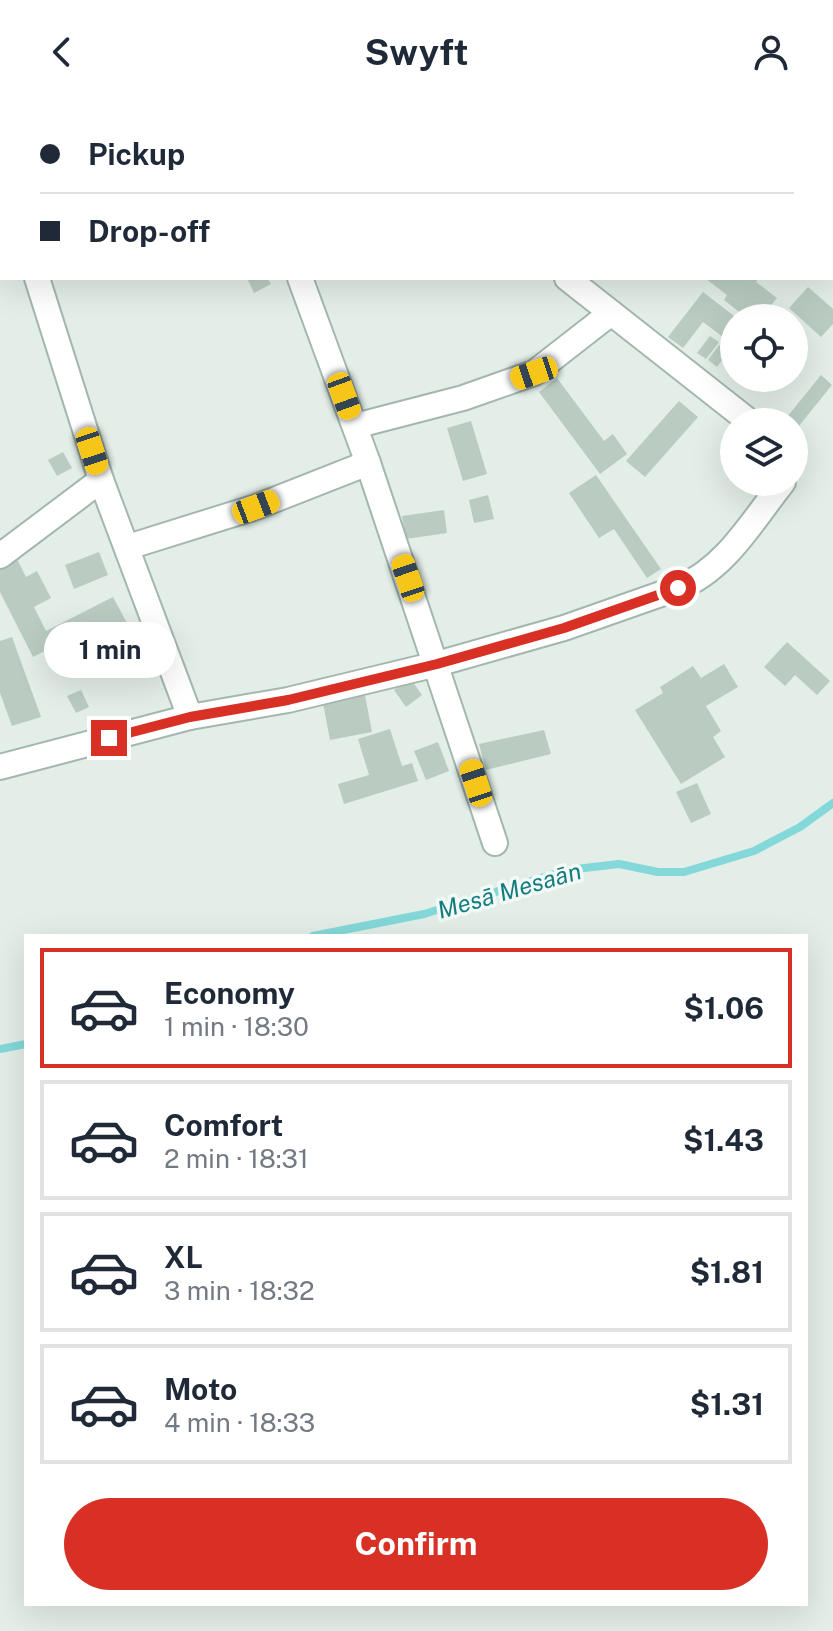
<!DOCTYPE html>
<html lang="en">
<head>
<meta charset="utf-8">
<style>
  body { margin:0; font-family:"Public Sans",sans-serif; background:#f2f2f3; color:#1f2937; height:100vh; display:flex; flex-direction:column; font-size:30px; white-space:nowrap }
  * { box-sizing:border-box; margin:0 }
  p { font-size:26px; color:#747a83 }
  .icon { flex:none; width:44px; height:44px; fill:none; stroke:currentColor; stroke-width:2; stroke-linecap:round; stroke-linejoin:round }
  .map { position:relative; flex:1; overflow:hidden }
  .panel { position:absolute; left:24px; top:830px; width:784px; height:672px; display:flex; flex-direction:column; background:#fff; border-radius:0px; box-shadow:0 8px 32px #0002 }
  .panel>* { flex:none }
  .banner { position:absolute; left:0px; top:0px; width:834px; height:176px; box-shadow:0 8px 32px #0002; display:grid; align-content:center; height:176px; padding:0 40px; background:#fff }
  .fabs { position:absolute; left:720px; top:200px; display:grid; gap:16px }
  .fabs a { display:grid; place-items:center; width:88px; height:88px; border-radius:50%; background:#fff; box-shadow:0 8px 32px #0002; font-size:40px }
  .end { position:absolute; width:36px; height:36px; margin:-18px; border:10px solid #d93025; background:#fff; box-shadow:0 0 0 4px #fff }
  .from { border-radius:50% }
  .bubble { position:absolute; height:56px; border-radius:28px; background:#fff; box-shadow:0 8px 32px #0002; font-size:26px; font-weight:700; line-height:56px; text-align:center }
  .car { position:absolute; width:24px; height:48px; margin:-24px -12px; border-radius:10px; box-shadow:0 0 6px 2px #0007; background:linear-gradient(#f5c518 24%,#345 0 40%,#f5c518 0 76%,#345 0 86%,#f5c518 0) }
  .banner b { display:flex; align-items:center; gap:28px; height:76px; font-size:30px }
  .banner b+b { border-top:2px solid #e0e1e3 }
  .banner i { width:20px; height:20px; background:#1f2937 }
  ul { padding:14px 0 0; list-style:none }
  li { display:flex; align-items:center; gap:24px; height:120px; margin:0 16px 12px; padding:0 24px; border:4px solid #e0e1e3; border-radius:0px }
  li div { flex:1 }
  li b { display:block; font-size:30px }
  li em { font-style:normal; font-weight:700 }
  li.selected { border-color:#d93025 }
  li>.icon { width:72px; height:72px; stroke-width:1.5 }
  .cta { display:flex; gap:16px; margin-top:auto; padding:16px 40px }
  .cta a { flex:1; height:92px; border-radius:48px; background:#d93025; color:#fff; font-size:32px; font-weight:700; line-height:92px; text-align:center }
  header { display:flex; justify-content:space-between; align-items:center; height:104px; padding:0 40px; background:#fff; font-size:36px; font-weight:700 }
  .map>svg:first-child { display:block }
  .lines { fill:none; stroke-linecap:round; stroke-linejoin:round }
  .stream { stroke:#84d8d9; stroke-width:8 }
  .building { fill:#baccc2 }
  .street-casing { stroke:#a4b7ae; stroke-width:28 }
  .street { stroke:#fff; stroke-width:24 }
  .route { stroke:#d93025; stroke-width:10 }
  .labels { text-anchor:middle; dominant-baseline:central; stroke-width:7; stroke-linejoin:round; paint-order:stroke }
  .water-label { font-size:24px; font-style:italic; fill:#127c7f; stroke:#f3faf6 }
</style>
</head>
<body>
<header><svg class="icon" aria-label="back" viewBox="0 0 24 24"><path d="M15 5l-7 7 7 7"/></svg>Swyft<svg class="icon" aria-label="person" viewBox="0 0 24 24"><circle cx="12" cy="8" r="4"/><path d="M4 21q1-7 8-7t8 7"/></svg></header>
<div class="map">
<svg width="833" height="1527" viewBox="0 0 833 1527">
  <rect width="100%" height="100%" fill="#e2eee7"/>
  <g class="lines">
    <!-- stream -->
    <g class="stream">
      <polyline points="313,832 424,810 567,766 619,760 658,768 684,768 754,747 800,723 833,699"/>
      <polyline points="0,945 26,940"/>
    </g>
  </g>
  <!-- building -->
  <g class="building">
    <polygon points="247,174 267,174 271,180 254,189"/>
    <polygon points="705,174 759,174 756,178 777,194 761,214 747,214 724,196 727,191"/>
    <polygon points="808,183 833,205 833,220 821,233 789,204"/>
    <polygon points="703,188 734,212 734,219 723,233 703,218 683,244 668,233"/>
    <polygon points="710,232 719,238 706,255 697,249"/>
    <polygon points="719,241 728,248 717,263 708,256"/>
    <polygon points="821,271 832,281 794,328 794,318 783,318"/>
    <polygon points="557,274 604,337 613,330 627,350 600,370 539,288"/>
    <polygon points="679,297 698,313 645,373 626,357"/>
    <polygon points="471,317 487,370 463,377 447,324"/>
    <polygon points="63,348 72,364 57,372 48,356"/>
    <polygon points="596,371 661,465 647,474 614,425 599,434 569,389"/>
    <polygon points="488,391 494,415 474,419 469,396"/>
    <polygon points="444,406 447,429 406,435 402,412"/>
    <polygon points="13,447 26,473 37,467 51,494 34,503 46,527 113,493 127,519 96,534 101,544 66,561 56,541 33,553 0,488 0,454"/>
    <polygon points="99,448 108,471 74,485 65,461"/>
    <polygon points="12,533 41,613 12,622 0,589 0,537"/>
    <polygon points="787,538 830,577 817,591 795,571 785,582 764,563"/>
    <polygon points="724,560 738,583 706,602 721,627 713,633 725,653 681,680 635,606 663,589 660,583 693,562 701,574"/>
    <polygon points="410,574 422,591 406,603 394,586"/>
    <polygon points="81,586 89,603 76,609 67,592"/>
    <polygon points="364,586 372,628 330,636 322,594"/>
    <polygon points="390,625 402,662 412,659 418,677 344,700 338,680 369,671 358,635"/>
    <polygon points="544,626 551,650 486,666 479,640"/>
    <polygon points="438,638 449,667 426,676 414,647"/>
    <polygon points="697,679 711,710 691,719 676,688"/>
  </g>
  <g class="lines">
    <!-- street casing -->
    <g class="street-casing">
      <g id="street">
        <polyline points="334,0 338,2"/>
        <polyline points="369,0 369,2"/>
        <polyline points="800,0 803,2"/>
        <polyline points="257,2 262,0"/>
        <polyline points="832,25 833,26"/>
        <polyline points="0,62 2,67"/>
        <polyline points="0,101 2,100"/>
        <polyline points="37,174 101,376 190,613"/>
        <polyline points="300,174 368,359 495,739"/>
        <polyline points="567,174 750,318"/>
        <polyline points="355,322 463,294 534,269 611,209"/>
        <polyline points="128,443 256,403 368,359"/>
        <polyline points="0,452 101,376"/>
        <path d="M0,663L190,613L288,596L437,560L564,524L678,484C725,466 753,416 783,378"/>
      </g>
    </g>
    <!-- street -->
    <use href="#street" class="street"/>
  </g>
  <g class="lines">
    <!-- route -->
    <polyline class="route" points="109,634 190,613 288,596 437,560 564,524 678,484"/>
  </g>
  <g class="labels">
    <!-- water labels -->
    <g class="water-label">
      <text transform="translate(509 786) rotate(-16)">Mesā Mesaān</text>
    </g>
  </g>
</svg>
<div class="fabs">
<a><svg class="icon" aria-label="locate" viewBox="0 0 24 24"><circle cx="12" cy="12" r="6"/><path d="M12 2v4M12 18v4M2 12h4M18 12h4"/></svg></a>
<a><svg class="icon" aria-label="layers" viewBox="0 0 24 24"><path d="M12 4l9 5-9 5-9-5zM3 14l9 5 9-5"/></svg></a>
</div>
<i class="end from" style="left:678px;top:484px"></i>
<i class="end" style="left:109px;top:634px"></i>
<div class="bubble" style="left:44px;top:518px;width:132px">1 min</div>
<i class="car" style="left:534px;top:269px;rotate:251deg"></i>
<i class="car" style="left:344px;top:292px;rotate:160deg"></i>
<i class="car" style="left:92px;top:347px;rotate:162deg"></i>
<i class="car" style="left:256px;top:403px;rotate:69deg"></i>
<i class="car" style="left:408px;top:474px;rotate:341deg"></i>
<i class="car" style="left:476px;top:679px;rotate:342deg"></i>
<div class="banner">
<b><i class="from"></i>Pickup</b>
<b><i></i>Drop-off</b>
</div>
<section class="panel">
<ul>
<li class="selected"><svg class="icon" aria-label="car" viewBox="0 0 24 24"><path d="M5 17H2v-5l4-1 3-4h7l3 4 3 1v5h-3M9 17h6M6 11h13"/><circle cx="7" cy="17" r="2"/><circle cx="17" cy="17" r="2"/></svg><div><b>Economy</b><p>1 min · 18:30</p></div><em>$1.06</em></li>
<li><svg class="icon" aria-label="car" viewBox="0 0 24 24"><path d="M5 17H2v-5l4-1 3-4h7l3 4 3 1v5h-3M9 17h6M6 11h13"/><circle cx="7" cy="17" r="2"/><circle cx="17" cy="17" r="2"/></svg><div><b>Comfort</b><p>2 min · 18:31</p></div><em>$1.43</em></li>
<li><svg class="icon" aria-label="car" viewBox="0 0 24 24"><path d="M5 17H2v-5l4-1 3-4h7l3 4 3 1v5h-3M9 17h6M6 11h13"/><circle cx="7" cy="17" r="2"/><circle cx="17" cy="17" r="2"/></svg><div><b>XL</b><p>3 min · 18:32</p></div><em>$1.81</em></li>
<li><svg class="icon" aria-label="car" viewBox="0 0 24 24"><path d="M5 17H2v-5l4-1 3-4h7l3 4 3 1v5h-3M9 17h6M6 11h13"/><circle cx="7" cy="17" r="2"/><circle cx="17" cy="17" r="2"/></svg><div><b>Moto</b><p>4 min · 18:33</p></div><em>$1.31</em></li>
</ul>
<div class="cta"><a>Confirm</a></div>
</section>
</div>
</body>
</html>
